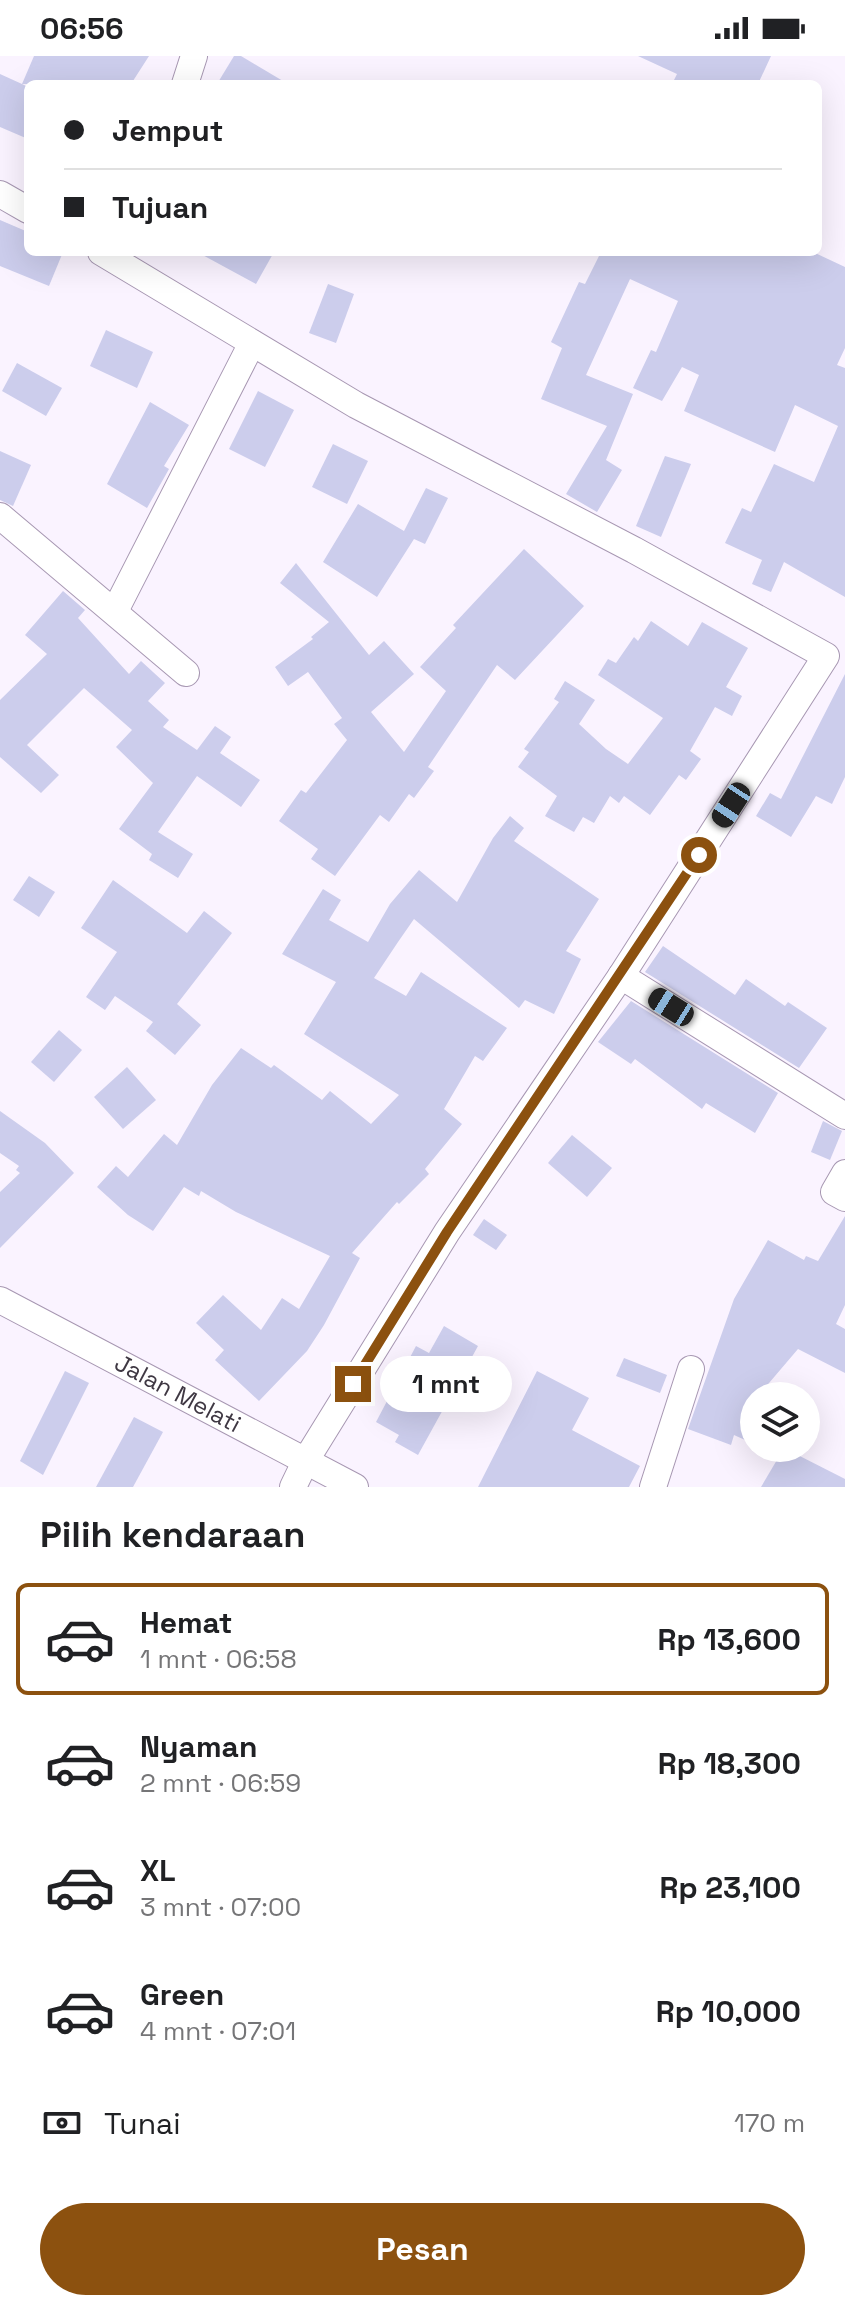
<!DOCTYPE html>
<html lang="id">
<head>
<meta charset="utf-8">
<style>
  body { margin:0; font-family:"Space Grotesk",sans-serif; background:#f6f6f6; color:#202124; height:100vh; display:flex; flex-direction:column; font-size:30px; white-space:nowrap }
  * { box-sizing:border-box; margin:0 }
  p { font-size:26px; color:#757577 }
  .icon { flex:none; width:44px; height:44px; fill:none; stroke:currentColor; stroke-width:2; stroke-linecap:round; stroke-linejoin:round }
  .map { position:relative; height:1431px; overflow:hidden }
  .side { display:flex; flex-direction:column; background:#fff; flex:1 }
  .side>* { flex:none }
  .guide { position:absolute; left:24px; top:24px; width:798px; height:176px; border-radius:12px; box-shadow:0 8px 32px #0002; display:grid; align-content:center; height:176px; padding:0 40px; background:#fff }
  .controls { position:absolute; left:740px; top:1326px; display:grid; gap:16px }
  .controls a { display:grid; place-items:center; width:80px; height:80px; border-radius:50%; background:#fff; box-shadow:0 8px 32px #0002; font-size:40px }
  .end { position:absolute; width:36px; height:36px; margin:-18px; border:10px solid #8c510f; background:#fff; box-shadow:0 0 0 4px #fff }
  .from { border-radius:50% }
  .bubble { position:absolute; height:56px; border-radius:28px; background:#fff; box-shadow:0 8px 32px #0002; font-size:26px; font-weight:600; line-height:56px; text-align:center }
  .car { position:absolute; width:24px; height:48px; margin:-24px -12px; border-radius:10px; box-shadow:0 0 6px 2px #0007; background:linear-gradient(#222 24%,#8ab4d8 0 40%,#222 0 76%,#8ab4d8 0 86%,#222 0) }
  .guide b { display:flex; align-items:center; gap:28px; height:76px; font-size:30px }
  .guide b+b { border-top:2px solid #e0e0e0 }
  .guide i { width:20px; height:20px; background:#202124 }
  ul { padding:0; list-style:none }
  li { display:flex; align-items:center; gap:24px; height:112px; margin:0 16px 12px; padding:0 24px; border:4px solid transparent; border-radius:12px }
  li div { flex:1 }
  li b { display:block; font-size:30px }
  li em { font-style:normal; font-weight:600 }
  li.on { border-color:#8c510f }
  li>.icon { width:72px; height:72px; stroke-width:1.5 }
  h2 { padding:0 40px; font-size:36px; line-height:96px }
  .pay { display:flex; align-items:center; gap:20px; height:88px; padding:0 40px; font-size:30px }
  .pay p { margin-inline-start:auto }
  .button { display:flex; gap:16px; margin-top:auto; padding:16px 40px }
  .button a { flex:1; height:92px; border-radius:48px; background:#8c510f; color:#fff; font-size:32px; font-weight:600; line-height:92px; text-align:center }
  .status { display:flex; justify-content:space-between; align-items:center; height:56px; padding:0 40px; background:#fff; direction:ltr }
  .status svg { height:22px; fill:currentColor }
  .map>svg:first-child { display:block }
  .building { fill:#cccdec }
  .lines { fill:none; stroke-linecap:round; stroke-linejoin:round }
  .minor-casing { stroke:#a797b2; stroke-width:28 }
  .minor { stroke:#fff; stroke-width:26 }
  .route { stroke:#8c510f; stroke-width:10 }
  .labels { text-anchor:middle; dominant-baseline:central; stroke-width:6; stroke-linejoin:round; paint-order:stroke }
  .street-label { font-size:24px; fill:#3f3843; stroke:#fff }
</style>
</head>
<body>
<div class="status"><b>06:56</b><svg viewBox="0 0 49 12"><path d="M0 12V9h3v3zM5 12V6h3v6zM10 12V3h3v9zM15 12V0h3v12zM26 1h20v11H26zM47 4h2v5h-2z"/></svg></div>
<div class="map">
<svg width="845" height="1431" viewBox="0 0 845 1431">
  <rect width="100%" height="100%" fill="#faf3ff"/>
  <!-- building -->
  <g class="building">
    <polygon points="34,0 149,0 131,28 22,28 28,31 28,83 0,71 0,18 22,28"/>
    <polygon points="234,0 241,0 288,28 217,28"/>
    <polygon points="638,0 771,0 758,28 672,28 677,18"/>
    <polygon points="0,164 28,176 28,196 63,196 49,230 0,210"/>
    <polygon points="197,196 274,196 256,228"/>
    <polygon points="601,196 813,196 845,211 845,292 837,309 845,312 845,541 784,506 771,536 752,528 762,504 725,487 742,452 751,456 774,408 814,426 838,370 795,349 775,396 684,355 699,319 682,311 662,345 633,332 651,294 656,296 678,245 630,223 586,319 633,338 606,404 622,414 597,456 566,438 607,370 541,343 562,292 551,286 579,226 585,228"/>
    <polygon points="328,228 354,238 336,287 309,277"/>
    <polygon points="106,274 153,296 137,332 90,310"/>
    <polygon points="17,307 62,332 46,360 2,335"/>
    <polygon points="258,335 294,354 265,411 229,393"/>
    <polygon points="150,346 189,369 164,410 169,413 147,452 107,428"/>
    <polygon points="333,388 368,405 347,448 312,431"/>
    <polygon points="0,395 31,409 13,450 0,444"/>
    <polygon points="665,400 691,408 661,481 636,470"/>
    <polygon points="426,432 448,442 425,488 414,483 377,541 323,506 358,448 404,475"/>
    <polygon points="524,493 584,550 515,624 497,609 428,711 434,715 414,742 409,738 389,766 380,759 335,820 311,803 318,793 279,765 301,734 306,737 347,684 334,668 342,662 308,616 288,630 275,611 313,583 311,581 329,566 280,527 296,507 369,599 384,585 414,618 371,656 404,696 446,635 420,611 456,572 453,569"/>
    <polygon points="63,535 85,554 78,562 129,618 141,605 165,627 148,645 169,664 163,671 197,694 215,670 231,681 220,697 260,724 241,751 197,720 158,776 193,798 178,822 149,804 152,798 119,773 153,727 116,691 132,674 84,632 27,689 59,719 41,737 0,701 0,644 47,598 25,579"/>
    <polygon points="651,565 688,590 702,566 748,592 726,631 742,640 732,660 715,651 690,695 701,703 686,724 679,719 650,759 624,740 619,747 610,740 594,767 583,761 574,776 545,760 557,740 518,711 529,696 524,693 559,646 554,643 565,625 595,644 579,668 606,693 628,708 663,662 598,619 608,603 616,607 634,581 638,585"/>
    <polygon points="845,618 845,721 832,748 816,740 791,781 756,760 770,737 781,743"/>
    <polygon points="510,760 524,772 514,785 599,843 566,895 581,903 554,958 525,944 519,952 414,863 398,886 374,922 406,940 421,916 507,972 483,1005 475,1000 444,1053 462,1068 425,1113 429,1118 399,1148 397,1146 352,1197 360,1202 324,1269 307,1295 259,1345 215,1304 224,1294 196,1267 223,1239 261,1274 282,1242 299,1253 330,1200 236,1156 201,1135 199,1140 184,1131 153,1175 128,1159 97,1131 116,1110 128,1121 164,1078 177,1089 212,1029 241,992 271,1012 274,1009 322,1044 330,1035 371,1068 399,1039 304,978 336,926 282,898 323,833 341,844 329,864 368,886 390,848 419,814 457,846 493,782"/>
    <polygon points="29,820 55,836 39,861 13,844"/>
    <polygon points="113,824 187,877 204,855 232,877 177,948 201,969 175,999 146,975 153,966 115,940 105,954 86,941 117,896 81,872"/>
    <polygon points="663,890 735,939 746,923 785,950 788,946 827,972 799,1012 645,916"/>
    <polygon points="631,945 778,1037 755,1077 706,1047 702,1053 635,1003 631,1008 598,986"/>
    <polygon points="59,974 82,994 54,1026 31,1006"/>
    <polygon points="127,1011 156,1044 123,1073 94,1041"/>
    <polygon points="0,1055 45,1087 74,1117 0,1192 0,1136 20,1117 16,1114 19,1110 0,1097"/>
    <polygon points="823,1065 842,1075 830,1104 811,1096"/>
    <polygon points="572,1079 612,1112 587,1141 548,1107"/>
    <polygon points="845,1160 845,1249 836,1268 845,1273 845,1317 798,1293 758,1340 754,1340 754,1388 734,1379 731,1389 688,1373 734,1243 768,1184 804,1204 806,1200 818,1205"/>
    <polygon points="484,1163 507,1179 496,1194 473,1179"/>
    <polygon points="444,1270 478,1290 418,1399 395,1386 399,1379 376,1366 416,1290 429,1297"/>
    <polygon points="624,1302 667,1319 660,1337 616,1320"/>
    <polygon points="65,1315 89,1327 43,1419 20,1405"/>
    <polygon points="537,1315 589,1342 572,1374 640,1410 629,1431 478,1431"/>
    <polygon points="134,1361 163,1376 133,1431 96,1431"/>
    <polygon points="784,1392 845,1423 845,1431 761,1431"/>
  </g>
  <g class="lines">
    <!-- minor casing -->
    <g class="minor-casing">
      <g id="minor">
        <polyline points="185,28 194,0"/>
        <polyline points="0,138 28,154"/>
        <polyline points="101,196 356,349 634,494 826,600 621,920 447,1176 306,1404 293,1431"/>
        <polyline points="0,460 186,617"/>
        <polyline points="115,555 252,287"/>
        <polyline points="621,920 845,1060"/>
        <polyline points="845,1117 834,1136 845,1142"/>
        <polyline points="0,1244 355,1431"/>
        <polyline points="653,1431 691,1313"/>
      </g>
    </g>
    <!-- minor -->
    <use href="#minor" class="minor"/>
  </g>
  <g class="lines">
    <!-- route -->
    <polyline class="route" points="353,1328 447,1176 699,799"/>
  </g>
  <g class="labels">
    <!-- street labels -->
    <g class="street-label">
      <text transform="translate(178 1337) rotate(28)">Jalan Melati</text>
    </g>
  </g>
</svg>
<div class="controls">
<a><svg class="icon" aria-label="layers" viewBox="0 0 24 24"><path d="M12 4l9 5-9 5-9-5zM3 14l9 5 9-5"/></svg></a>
</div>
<i class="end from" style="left:699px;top:799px"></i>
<i class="end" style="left:353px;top:1328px"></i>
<div class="bubble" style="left:380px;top:1300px;width:132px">1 mnt</div>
<i class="car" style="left:731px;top:749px;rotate:213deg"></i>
<i class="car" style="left:671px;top:951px;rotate:302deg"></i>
<div class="guide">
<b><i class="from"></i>Jemput</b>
<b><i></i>Tujuan</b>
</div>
</div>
<section class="side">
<h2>Pilih kendaraan</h2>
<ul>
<li class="on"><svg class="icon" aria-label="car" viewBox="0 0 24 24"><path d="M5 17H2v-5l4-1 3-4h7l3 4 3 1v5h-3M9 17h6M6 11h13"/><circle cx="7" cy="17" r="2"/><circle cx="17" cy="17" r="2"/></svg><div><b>Hemat</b><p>1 mnt · 06:58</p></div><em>Rp 13,600</em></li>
<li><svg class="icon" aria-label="car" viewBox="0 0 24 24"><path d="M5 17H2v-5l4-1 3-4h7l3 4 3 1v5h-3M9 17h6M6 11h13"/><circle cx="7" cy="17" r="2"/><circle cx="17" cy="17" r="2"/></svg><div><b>Nyaman</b><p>2 mnt · 06:59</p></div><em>Rp 18,300</em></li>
<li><svg class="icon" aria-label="car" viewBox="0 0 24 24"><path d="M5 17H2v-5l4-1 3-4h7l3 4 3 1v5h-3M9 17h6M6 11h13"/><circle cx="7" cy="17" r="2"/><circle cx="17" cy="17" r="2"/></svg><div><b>XL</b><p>3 mnt · 07:00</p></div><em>Rp 23,100</em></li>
<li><svg class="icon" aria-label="car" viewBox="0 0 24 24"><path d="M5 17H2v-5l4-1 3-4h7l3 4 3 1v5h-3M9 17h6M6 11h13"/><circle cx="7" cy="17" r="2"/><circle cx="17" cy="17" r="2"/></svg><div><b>Green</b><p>4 mnt · 07:01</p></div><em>Rp 10,000</em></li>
</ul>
<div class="pay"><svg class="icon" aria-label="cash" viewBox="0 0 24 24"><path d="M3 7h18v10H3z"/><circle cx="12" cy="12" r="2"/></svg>Tunai<p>170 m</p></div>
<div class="button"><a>Pesan</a></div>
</section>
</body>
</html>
